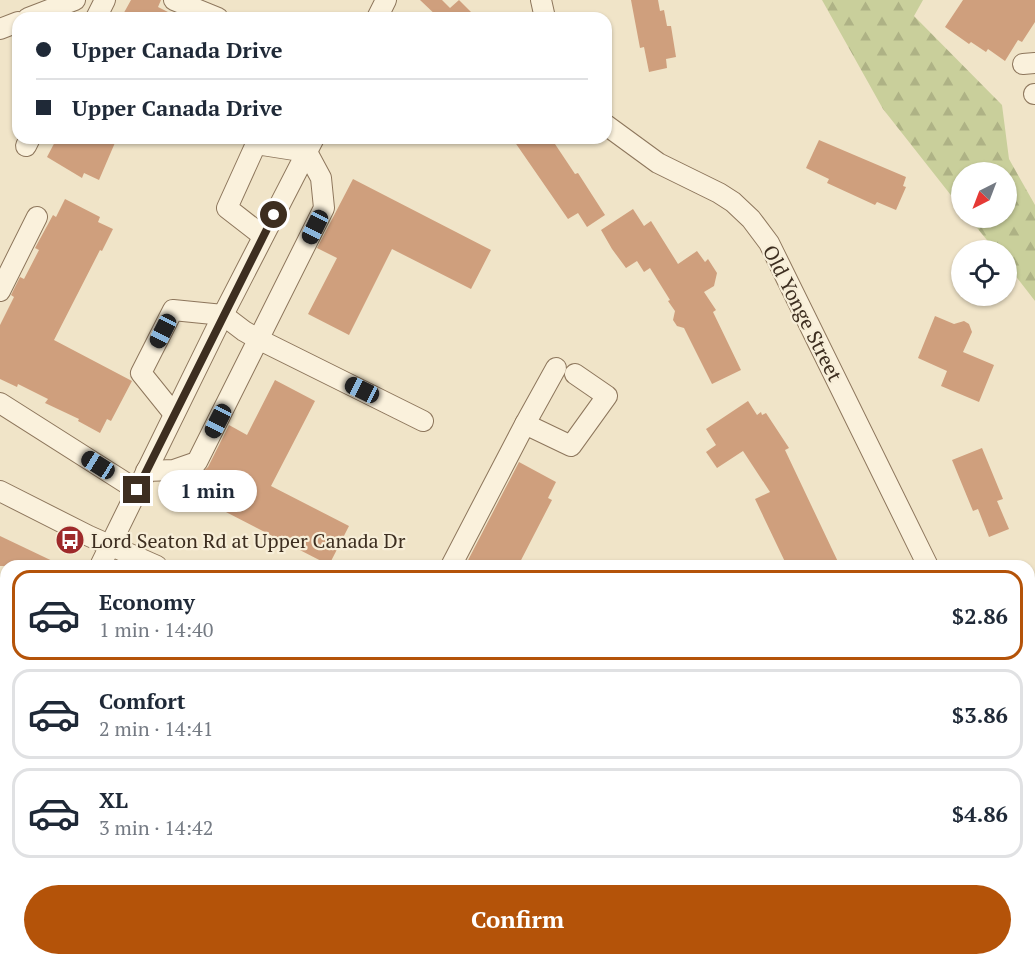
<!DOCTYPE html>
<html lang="en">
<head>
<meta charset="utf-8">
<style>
  body { margin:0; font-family:"PT Serif",serif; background:#f2f2f3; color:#1f2937; height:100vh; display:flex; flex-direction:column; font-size:22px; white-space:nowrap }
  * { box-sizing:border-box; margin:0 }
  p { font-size:20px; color:#747a83 }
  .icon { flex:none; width:33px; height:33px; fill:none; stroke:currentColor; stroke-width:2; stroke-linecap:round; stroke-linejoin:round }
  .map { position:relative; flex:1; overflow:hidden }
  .side { position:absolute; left:0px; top:560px; width:1035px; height:406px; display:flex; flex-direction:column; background:#fff; border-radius:18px 18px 0 0; box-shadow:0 2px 4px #0004 }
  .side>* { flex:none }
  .hud { position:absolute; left:12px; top:12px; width:600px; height:132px; border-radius:18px; box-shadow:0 2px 4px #0004; display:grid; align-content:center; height:132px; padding:0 24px; background:#fff }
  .needle { width:39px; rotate:222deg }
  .tools { position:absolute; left:951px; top:162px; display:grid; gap:12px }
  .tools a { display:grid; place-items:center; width:66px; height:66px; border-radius:50%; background:#fff; box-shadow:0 2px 4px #0004; font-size:30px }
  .end { position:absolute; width:27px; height:27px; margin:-14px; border:8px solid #3d2e20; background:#fff; box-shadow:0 0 0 3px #fff }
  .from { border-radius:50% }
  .bubble { position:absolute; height:42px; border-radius:21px; background:#fff; box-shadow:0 2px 4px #0004; font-size:20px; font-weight:700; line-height:42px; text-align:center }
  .car { position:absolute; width:18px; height:36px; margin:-18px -9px; border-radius:8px; box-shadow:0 0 4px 2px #0007; background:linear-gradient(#222 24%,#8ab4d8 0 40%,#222 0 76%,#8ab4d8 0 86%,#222 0) }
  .hud b { display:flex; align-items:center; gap:21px; height:57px; font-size:22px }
  .hud b+b { border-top:2px solid #e0e1e3 }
  .hud i { width:15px; height:15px; background:#1f2937 }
  ul { padding:10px 0 0; list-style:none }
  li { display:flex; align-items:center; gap:18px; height:90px; margin:0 12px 9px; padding:0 12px; border:3px solid #e0e1e3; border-radius:18px }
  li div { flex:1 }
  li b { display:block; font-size:22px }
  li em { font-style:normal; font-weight:700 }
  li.active { border-color:#b45309 }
  li>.icon { width:54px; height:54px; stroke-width:1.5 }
  .action { display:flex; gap:12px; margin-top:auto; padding:12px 24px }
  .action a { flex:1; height:69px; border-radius:36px; background:#b45309; color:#fff; font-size:24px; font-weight:700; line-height:69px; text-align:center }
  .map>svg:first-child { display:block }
  .forest { fill:url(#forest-firs) }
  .building { fill:#cf9f7d }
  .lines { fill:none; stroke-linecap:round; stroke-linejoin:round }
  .minor-casing { stroke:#8d765c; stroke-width:22 }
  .major-casing { stroke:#5b4430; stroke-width:27 }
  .highway-casing { stroke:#5b4430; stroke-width:32 }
  .minor { stroke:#faf1dc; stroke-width:20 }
  .major { stroke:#f3d9a0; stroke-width:24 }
  .highway { stroke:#e0a458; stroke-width:28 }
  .route { stroke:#3d2e20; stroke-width:8 }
  .labels { text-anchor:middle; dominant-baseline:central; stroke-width:4.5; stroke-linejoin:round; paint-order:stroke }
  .street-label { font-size:20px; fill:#3d2e20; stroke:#f7eed8 }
  .poi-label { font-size:20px; fill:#3d2e20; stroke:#f7eed8; text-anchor:start }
</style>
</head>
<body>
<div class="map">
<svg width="1035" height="965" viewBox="0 0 1035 965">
  <defs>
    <pattern id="forest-firs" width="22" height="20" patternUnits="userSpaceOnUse" patternTransform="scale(1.5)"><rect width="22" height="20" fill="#c9cf9b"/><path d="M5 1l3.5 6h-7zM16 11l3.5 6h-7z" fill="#aeb285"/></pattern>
  </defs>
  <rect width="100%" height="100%" fill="#f0e4c8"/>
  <!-- forest -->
  <polygon class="forest" points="822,0 923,0 914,16 1002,105 1009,159 1035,205 1035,301 1007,265 1006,250 995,250 969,218 1006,218 1006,172 962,172 961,208 883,109"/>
  <!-- building -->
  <g class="building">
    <polygon points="131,0 161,0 158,7 180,18 121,18"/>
    <polygon points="420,0 442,0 450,8 459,0 477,18 439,18"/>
    <polygon points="631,0 658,0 660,11 664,10 667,26 671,26 676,57 666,59 667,68 649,72 644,47 640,48"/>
    <polygon points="963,0 1035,0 1035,22 1022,42 1018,40 1005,61 988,49 986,52 971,42 969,44 945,27"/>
    <polygon points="57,138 117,138 99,180 84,173 82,178 47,157"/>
    <polygon points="512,138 551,138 575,174 578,173 605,215 587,227 578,213 568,219"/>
    <polygon points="819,140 906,177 903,186 906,187 896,210 877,202 875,205 827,183 829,179 806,168"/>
    <polygon points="353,179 491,250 471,289 392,249 349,335 308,314 337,258 317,248"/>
    <polygon points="65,199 100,217 98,222 113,229 102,251 100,250 54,340 132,381 111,421 107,419 100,433 78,421 79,419 45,403 48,399 18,384 17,387 0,379 0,325 14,297 11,295 20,277 24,279 39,250 35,248 53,215 56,217"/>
    <polygon points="633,209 644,226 651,221 678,264 697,251 705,262 708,259 717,273 714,286 704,292 716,310 713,312 741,370 712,384 684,328 677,326 673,320 675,311 668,301 670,300 650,268 644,272 637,261 626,268 612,249 601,230"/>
    <polygon points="935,316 954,324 964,321 969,324 972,332 963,352 994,365 979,402 941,386 947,371 918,358"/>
    <polygon points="275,380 315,401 271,486 349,526 329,565 191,494 201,473 208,467 229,425 247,435"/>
    <polygon points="748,401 757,415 761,412 762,415 766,413 789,448 785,450 840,566 787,566 755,499 770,492 743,451 717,468 706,452 716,445 706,429"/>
    <polygon points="982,448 1003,499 997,501 1009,529 989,537 978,509 973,511 952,460"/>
    <polygon points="519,462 556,482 548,498 552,500 518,566 465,566"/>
    <polygon points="0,536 63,566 0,566"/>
  </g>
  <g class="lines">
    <!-- minor casing -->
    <g class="minor-casing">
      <g id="minor">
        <polyline points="174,0 218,18"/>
        <polyline points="541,0 545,18"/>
        <polyline points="28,18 75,0"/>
        <polyline points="96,18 105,0"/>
        <polyline points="377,18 386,0"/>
        <polyline points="0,29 18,22"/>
        <polyline points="1023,64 1035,63"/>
        <polyline points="1034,94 1035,94"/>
        <polyline points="606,125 658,163 719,193 733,202 751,219 769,243 928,566"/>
        <polyline points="26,146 30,138"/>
        <polyline points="0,291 37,217"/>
        <polyline points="0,403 137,490"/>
        <polyline points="174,414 141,373 173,310 223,315 244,331 258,339 423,421"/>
        <polyline points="525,424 556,368"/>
        <polyline points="146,471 174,470 197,462 324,208 321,178 307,152 256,144 227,208 263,236"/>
        <polyline points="0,491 89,536 157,566"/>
        <polyline points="100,566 223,315 314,138"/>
        <polyline points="451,566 525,424 571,446 607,396 575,374"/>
        <polyline points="0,713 6,709"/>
      </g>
    </g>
    <!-- major casing -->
    <g class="major-casing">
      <g id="major">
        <polyline points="1029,714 1035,707"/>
        <polyline points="1029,776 1035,770"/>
        <polyline points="837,965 840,960"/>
      </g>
    </g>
    <!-- highway casing -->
    <g class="highway-casing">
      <g id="highway">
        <polyline points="863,960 884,965"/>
        <polyline points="234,965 240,960"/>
        <polyline points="447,965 460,960"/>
      </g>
    </g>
    <!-- minor -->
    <use href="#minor" class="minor"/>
    <!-- major -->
    <use href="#major" class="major"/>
    <!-- highway -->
    <use href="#highway" class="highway"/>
  </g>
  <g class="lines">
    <!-- route -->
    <polyline class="route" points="137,490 274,215"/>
  </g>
  <!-- icons -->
  <defs>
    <g id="bus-disc" transform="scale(1.5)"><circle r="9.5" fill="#9e2a2b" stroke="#f7eed8"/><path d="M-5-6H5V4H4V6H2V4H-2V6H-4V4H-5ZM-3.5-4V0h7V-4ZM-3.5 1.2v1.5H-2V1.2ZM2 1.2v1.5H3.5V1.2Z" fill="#fff"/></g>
  </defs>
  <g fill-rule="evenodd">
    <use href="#bus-disc" x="70" y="540"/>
  </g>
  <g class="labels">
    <!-- street labels -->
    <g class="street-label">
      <text transform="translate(803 313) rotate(63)">Old Yonge Street</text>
    </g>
    <!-- poi labels -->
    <g class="poi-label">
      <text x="91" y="540">Lord Seaton Rd at Upper Canada Dr</text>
    </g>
  </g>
</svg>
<div class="tools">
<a><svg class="needle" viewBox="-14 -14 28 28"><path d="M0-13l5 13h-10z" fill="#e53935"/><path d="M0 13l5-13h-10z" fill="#747a83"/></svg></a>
<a><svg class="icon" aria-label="locate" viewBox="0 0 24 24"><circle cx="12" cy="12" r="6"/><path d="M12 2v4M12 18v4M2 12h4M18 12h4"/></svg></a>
</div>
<i class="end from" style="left:274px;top:215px"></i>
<i class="end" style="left:137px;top:490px"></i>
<div class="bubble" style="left:158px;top:470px;width:99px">1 min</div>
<i class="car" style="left:315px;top:227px;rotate:206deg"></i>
<i class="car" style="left:163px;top:331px;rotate:207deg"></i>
<i class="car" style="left:362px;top:390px;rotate:296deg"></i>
<i class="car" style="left:218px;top:421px;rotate:207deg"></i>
<i class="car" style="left:98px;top:465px;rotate:302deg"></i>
<div class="hud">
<b><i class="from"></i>Upper Canada Drive</b>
<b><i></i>Upper Canada Drive</b>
</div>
<section class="side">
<ul>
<li class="active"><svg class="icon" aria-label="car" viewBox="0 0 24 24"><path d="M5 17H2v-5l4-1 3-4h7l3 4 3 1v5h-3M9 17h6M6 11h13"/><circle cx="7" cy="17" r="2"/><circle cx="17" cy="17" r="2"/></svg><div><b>Economy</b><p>1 min · 14:40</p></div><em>$2.86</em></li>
<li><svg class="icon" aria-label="car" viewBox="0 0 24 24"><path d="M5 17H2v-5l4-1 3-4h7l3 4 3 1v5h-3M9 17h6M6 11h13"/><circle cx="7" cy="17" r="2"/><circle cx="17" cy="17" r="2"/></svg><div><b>Comfort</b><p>2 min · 14:41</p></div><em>$3.86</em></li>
<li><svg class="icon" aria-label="car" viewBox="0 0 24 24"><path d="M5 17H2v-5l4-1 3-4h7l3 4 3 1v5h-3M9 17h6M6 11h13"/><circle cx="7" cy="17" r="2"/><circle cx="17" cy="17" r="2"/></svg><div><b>XL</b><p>3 min · 14:42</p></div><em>$4.86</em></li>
</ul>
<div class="action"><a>Confirm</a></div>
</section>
</div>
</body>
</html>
